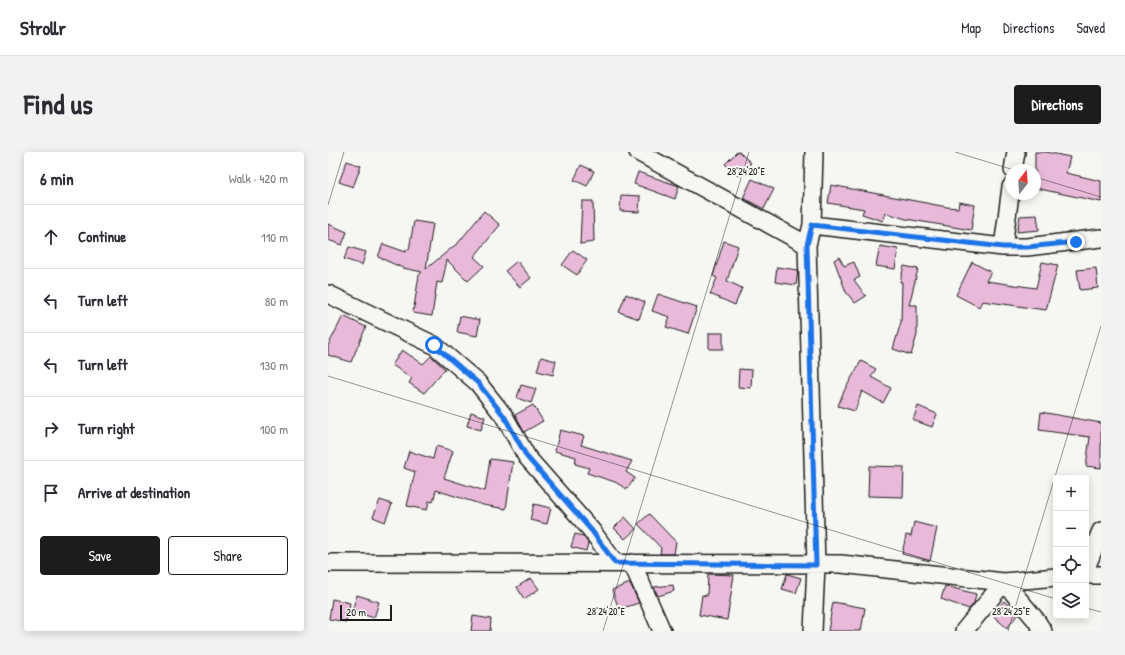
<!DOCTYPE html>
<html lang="en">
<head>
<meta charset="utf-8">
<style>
	body { margin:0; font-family:"Patrick Hand",sans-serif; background:#f2f2f3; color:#2b2b33 }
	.controls { position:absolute; right:12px; bottom:12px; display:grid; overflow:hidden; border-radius:4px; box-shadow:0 2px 10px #0003 }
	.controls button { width:36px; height:36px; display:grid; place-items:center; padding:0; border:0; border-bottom:1px solid #e1e1e2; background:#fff; color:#2b2b33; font:20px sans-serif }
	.compass { position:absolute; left:677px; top:12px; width:36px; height:36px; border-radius:50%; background:#fff; box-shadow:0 2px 10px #0003; rotate:17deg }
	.scale { position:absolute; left:12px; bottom:10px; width:52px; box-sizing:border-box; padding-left:4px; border:2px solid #1c1c1c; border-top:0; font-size:11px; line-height:14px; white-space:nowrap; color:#1c1c1c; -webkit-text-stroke:3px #f6f6f2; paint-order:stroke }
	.stop { position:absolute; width:12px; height:12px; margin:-9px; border:3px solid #1a73e8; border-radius:50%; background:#fff }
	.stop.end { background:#1a73e8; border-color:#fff; box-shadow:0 1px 4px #0008 }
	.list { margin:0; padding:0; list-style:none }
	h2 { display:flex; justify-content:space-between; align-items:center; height:52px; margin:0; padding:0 16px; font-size:17px }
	h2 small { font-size:13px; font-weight:400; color:#7c7c81 }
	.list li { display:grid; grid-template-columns:26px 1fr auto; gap:12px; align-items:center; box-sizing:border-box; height:64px; padding:0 16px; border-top:1px solid #e1e1e2 }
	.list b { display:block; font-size:15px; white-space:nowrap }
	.list em { font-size:13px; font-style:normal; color:#7c7c81 }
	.actions { display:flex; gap:8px; padding:12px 16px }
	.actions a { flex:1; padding:9px 0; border:1px solid #1c1c1c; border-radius:4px; text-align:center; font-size:14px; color:#1c1c1c }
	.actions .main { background:#1c1c1c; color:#fff }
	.icon { flex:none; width:22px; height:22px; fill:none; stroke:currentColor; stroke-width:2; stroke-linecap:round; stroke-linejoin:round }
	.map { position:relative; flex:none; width:773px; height:479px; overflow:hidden; border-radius:4px }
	header { display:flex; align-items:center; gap:24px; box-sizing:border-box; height:56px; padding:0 20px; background:#fff; border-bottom:1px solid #e1e1e2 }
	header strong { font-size:19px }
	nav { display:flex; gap:22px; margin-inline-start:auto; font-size:14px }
	.intro { display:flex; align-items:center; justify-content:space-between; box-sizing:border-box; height:96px; padding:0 24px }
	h1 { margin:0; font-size:28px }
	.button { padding:10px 18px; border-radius:4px; background:#1c1c1c; color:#fff; font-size:14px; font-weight:700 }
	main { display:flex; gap:24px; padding:0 24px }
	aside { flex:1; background:#fff; border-radius:4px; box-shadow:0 2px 10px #0003 }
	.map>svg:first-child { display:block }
	.building { fill:#e9b9da; stroke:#1c1c1c }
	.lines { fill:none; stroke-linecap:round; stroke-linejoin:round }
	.minor-casing { stroke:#1c1c1c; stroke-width:20 }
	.minor { stroke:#f6f6f2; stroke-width:17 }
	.route { stroke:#1a73e8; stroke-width:5 }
	.ticks { fill:none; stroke:#1c1c1c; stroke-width:1; stroke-opacity:0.45 }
	.ticks-label { font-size:10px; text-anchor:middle; fill:#1c1c1c; stroke:#f6f6f2; stroke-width:4; stroke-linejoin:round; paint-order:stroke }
</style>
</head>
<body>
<header>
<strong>Strollr</strong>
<nav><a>Map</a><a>Directions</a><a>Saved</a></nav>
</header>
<div class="intro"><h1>Find us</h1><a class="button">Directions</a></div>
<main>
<aside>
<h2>6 min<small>Walk · 420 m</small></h2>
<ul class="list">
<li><svg class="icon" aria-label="ahead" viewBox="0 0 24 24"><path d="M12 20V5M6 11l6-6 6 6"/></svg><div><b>Continue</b></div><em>110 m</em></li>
<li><svg class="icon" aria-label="left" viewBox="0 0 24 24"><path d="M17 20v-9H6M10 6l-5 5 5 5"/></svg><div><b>Turn left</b></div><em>80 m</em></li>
<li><svg class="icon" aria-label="left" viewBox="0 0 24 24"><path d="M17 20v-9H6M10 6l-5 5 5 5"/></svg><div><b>Turn left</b></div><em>130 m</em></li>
<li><svg class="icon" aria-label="right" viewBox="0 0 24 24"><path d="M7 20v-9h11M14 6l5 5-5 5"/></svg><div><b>Turn right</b></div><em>100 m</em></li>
<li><svg class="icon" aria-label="arrive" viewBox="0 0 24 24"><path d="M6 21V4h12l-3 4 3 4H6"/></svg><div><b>Arrive at destination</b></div></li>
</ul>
<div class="actions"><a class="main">Save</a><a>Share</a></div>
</aside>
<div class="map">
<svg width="773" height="479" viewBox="0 0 773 479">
	<rect width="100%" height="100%" fill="#f6f6f2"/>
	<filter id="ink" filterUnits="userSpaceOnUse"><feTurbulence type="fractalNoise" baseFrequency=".025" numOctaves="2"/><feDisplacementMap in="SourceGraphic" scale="8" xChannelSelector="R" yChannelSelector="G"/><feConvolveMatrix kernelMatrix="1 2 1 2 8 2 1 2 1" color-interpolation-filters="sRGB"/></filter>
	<g filter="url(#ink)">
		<path class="building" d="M 409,0 L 411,0 L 423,11 L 410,24 L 397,12 Z
			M 707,0 L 718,0 L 742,5 L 738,21 L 773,29 L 773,50 L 707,36 Z
			M 19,9 L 33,14 L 25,35 L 11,30 Z
			M 253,13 L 266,19 L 259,34 L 246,28 Z
			M 310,20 L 351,34 L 347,47 L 306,32 Z
			M 424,27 L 446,37 L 436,57 L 415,46 Z
			M 503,33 L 619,55 L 630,56 L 631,50 L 647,53 L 643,78 L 578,67 L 558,61 L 555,69 L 534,62 L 536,57 L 500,51 Z
			M 293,43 L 312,44 L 311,60 L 292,59 Z
			M 254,49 L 265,49 L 266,90 L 252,92 Z
			M 156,59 L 172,73 L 146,105 L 156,114 L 140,129 L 119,108 L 114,131 L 109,130 L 104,164 L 85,161 L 91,123 L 94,120 L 75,116 L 50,105 L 55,92 L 78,100 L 78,97 L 81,98 L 86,69 L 105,72 L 98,117 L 131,90 Z
			M 709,63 L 711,78 L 689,80 L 692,64 Z
			M 0,72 L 19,80 L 14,93 L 0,88 Z
			M 396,89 L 410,94 L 399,129 L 414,136 L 407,153 L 382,142 L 389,126 L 385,124 Z
			M 552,94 L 570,97 L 567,117 L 548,114 Z
			M 21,95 L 38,100 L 34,113 L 16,107 Z
			M 245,98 L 259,108 L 249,123 L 234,113 Z
			M 511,105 L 516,114 L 526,110 L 532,125 L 526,128 L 538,144 L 527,151 L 518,140 L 506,108 Z
			M 189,109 L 203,126 L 192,135 L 177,119 Z
			M 644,110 L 663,120 L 658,129 L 708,136 L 714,110 L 730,113 L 718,158 L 654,149 L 651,155 L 628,143 Z
			M 576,114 L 590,117 L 581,153 L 589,153 L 589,183 L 583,203 L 565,197 L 573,170 L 574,130 L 572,130 Z
			M 449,115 L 470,118 L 468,133 L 447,130 Z
			M 768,116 L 770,136 L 752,138 L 749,118 Z
			M 298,142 L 317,150 L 311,167 L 291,160 Z
			M 330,142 L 369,155 L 360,182 L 338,175 L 342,165 L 324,159 Z
			M 15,164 L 38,175 L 23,210 L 0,203 L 0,194 Z
			M 132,164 L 152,168 L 149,184 L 129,180 Z
			M 381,181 L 395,181 L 395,197 L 381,197 Z
			M 74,198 L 95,212 L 103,204 L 117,217 L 96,241 L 81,231 L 84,226 L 64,213 Z
			M 213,205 L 228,209 L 225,223 L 209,219 Z
			M 533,209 L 548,217 L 543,225 L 563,236 L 555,251 L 534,239 L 527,259 L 510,254 L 515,241 Z
			M 411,217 L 424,218 L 423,236 L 410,235 Z
			M 193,233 L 208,237 L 203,251 L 189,246 Z
			M 205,253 L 215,269 L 196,280 L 187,263 Z
			M 590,254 L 609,262 L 604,275 L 585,268 Z
			M 143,260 L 157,265 L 153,278 L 139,274 Z
			M 713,260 L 773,271 L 773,316 L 758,314 L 762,285 L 711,278 Z
			M 232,278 L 256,284 L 253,293 L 304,309 L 298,320 L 307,326 L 299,337 L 287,330 L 259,321 L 261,316 L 247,312 L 248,305 L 227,299 Z
			M 108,294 L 125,299 L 116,326 L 157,339 L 162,307 L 185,310 L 178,357 L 155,353 L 108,338 L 105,350 L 101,349 L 99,358 L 79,354 L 87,320 L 76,316 L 81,299 L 105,307 Z
			M 541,314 L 576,315 L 575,345 L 540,344 Z
			M 52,348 L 64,352 L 57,370 L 45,365 Z
			M 206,352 L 223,356 L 219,372 L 202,368 Z
			M 321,362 L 348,390 L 346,402 L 332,402 L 333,396 L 310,372 Z
			M 297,365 L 308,377 L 297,387 L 286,376 Z
			M 586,370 L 609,376 L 602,409 L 574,402 L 578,383 L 583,384 Z
			M 247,382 L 255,384 L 260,391 L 258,399 L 243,395 Z
			M 380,422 L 406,423 L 399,468 L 371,463 L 374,443 L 379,444 Z
			M 459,422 L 473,426 L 468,441 L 454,437 Z
			M 203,426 L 211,437 L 196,447 L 189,435 Z
			M 302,431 L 311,451 L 291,457 L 284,438 Z
			M 345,433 L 346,439 L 330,444 L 326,435 Z
			M 617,434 L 648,442 L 646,451 L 641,457 L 613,447 Z
			M 29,443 L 51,450 L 46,466 L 24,459 Z
			M 4,447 L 22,451 L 18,470 L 1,467 Z
			M 676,449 L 690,462 L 679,476 L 664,463 Z
			M 505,450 L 537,456 L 533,479 L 500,479 Z
			M 145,464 L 163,467 L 162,479 L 143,479 Z"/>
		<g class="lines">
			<g class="minor-casing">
				<path id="minor" d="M 310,0 L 479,93
					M 685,18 L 688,0
					M 484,73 L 675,95 L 699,95 L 773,86
					M 675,95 L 683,35
					M 0,142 L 106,193 L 150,231 L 176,264 L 199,305 L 264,379 L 287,411
					M 0,411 L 513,412 L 676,430 L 728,425
					M 304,411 L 334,479
					M 758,416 L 773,379
					M 758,423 L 773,423
					M 485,479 L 488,413 L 479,93 L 484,73 L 486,0
					M 636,479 L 676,430 L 708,468 L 715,479"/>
			</g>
			<use href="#minor" class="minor"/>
		</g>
	</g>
	<g class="lines" filter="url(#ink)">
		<path class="route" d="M 106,193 L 150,231 L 176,264 L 199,305 L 264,379 L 287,411 L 488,413 L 479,93 L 484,73 L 675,95 L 699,95 L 748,90"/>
	</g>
	<path class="ticks" d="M 627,0 L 686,18M 707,25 L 773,45M 0,53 L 16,0M 0,224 L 728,447M 758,456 L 773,460M 275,479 L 421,0M 680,479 L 773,174"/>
	<g class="ticks-label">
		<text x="418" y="23">28°24'20"E</text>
		<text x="278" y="463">28°24'20"E</text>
		<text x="683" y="463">28°24'25"E</text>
	</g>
</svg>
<div class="controls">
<button>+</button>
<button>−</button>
<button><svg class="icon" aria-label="locate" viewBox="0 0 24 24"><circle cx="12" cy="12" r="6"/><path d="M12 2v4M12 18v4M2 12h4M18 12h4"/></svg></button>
<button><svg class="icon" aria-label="layers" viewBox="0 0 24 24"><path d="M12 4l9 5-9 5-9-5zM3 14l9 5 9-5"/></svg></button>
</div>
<svg class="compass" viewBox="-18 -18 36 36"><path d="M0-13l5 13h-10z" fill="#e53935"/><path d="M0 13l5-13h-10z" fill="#7c7c81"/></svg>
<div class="scale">20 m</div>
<div class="stop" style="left:106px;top:193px"></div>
<div class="stop end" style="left:748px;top:90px"></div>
</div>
</main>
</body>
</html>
